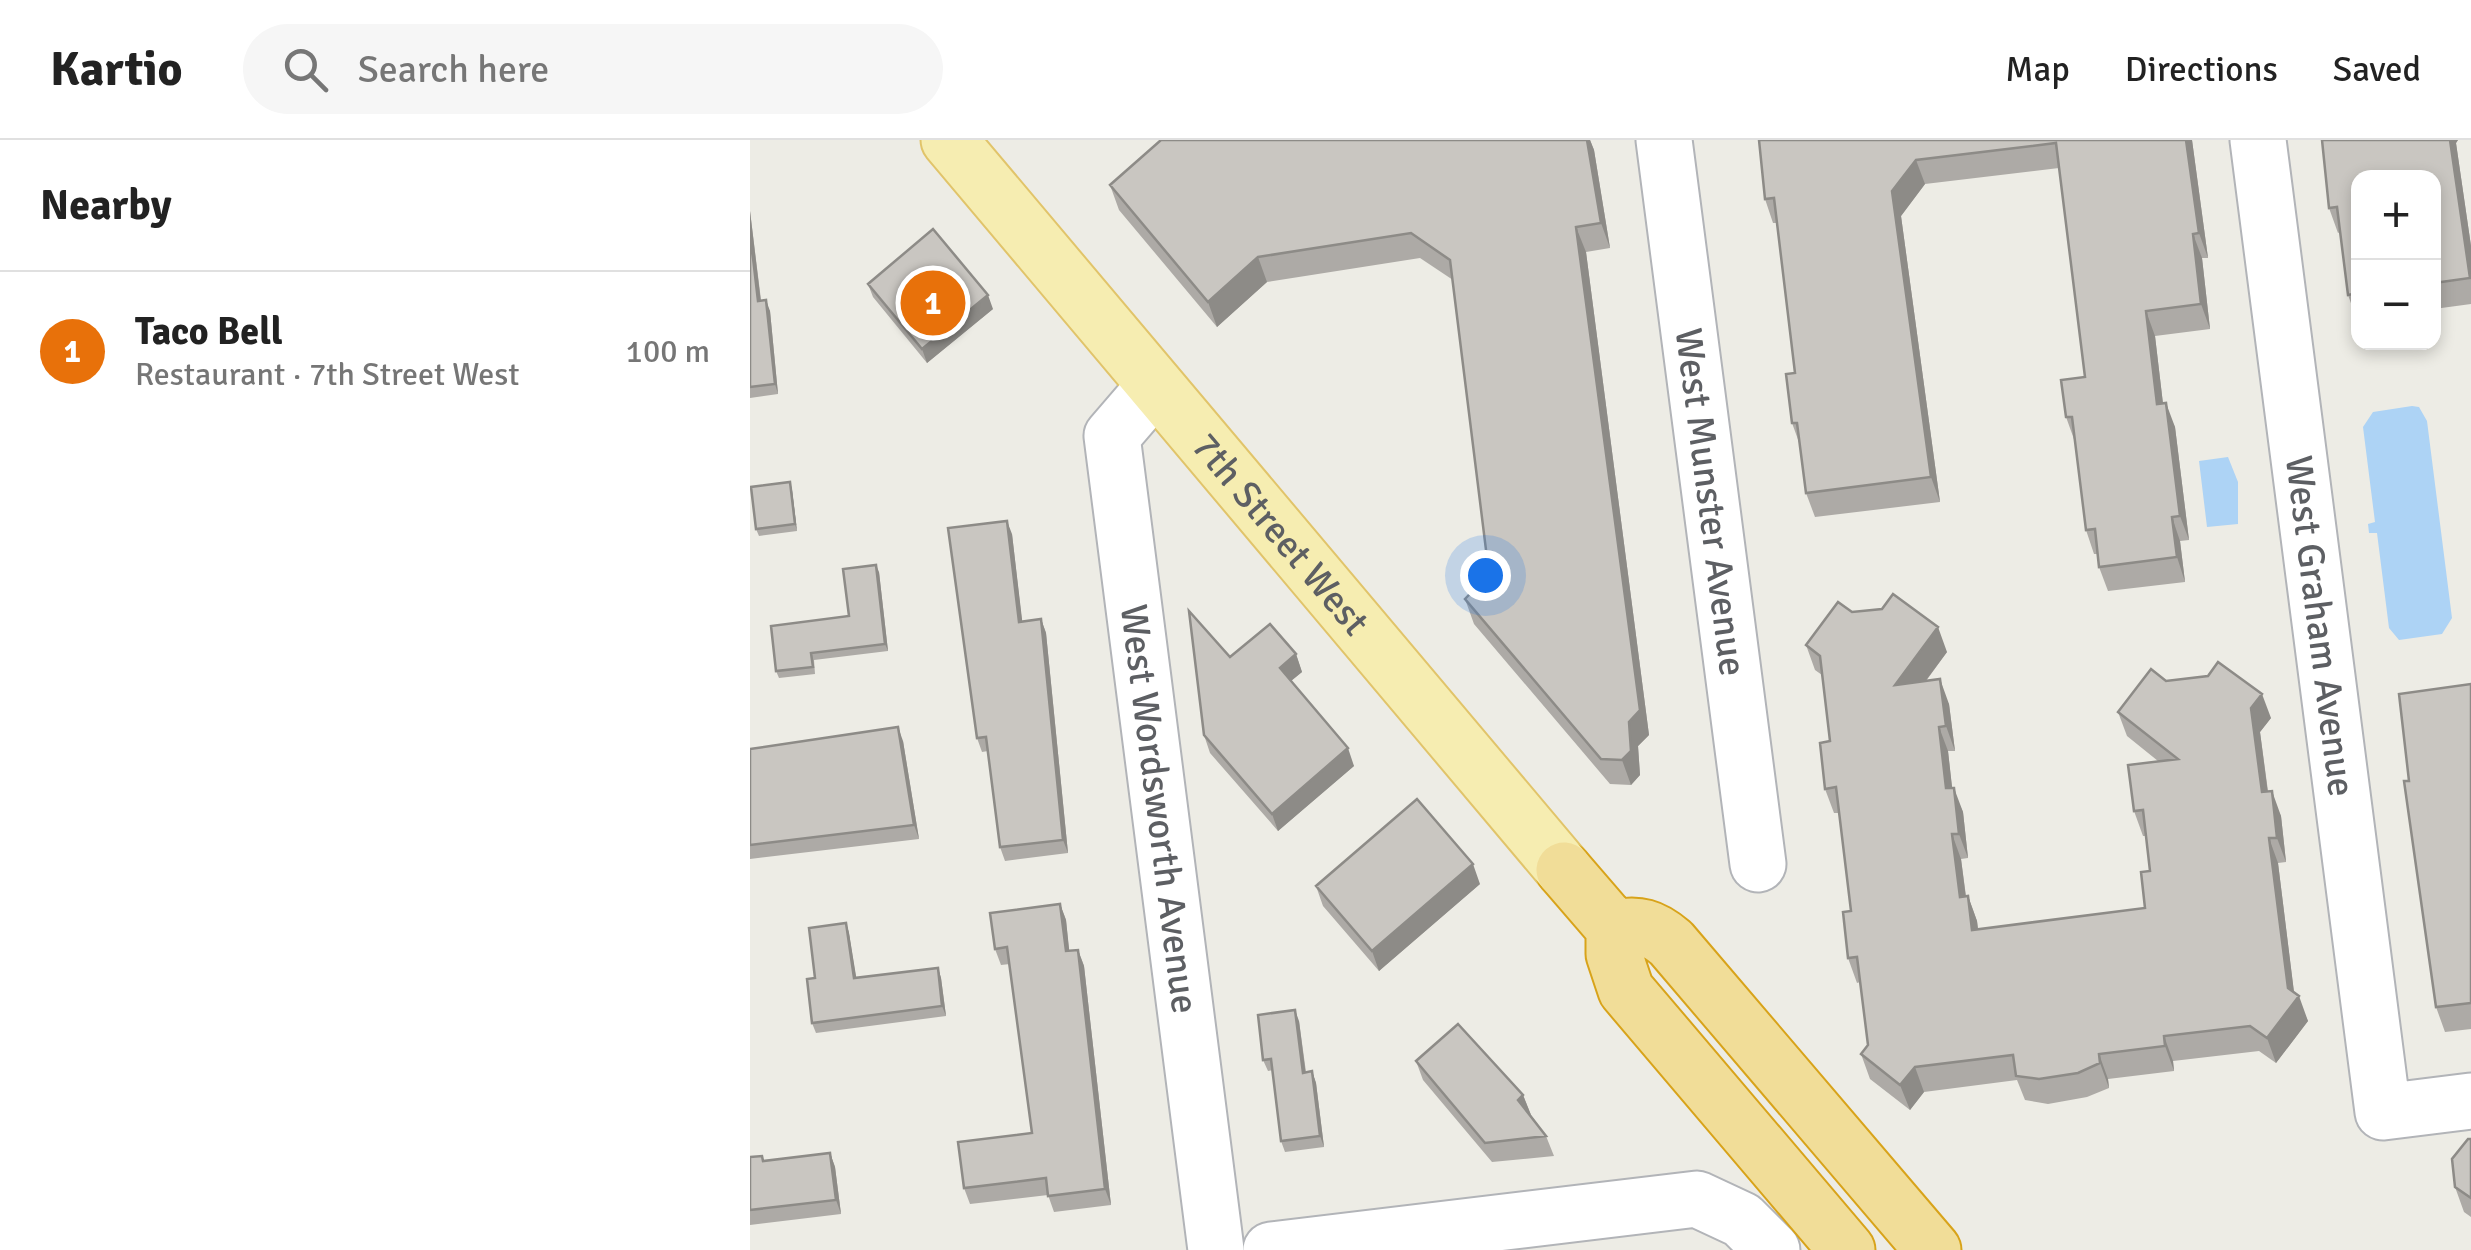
<!DOCTYPE html>
<html lang="en">
<head>
<meta charset="utf-8">
<style>
	body { margin:0; font-family:Signika,sans-serif; background:#f6f6f6; color:#222 }
	.controls { position:absolute; right:30px; top:30px; display:grid; overflow:hidden; border-radius:20px; box-shadow:0 5px 15px #0003 }
	.controls button { width:90px; height:90px; display:grid; place-items:center; padding:0; border:0; border-bottom:2px solid #e0e0e0; background:#fff; color:#222; font:50px sans-serif }
	.you { position:absolute; left:735px; top:435px; width:35px; height:35px; margin:-25px; border:8px solid #fff; border-radius:50%; background:#1a73e8; box-shadow:0 0 0 15px #1a73e833 }
	.badge { display:grid; place-items:center; width:65px; height:65px; border-radius:50%; background:#111827; color:#fff; font-size:32px; font-weight:700 }
	.pin { position:absolute; translate:-50% -50%; border:5px solid #fff; box-shadow:0 2px 10px #0006 }
	.list { margin:0; padding:0; list-style:none }
	h2 { display:flex; justify-content:space-between; align-items:center; height:130px; margin:0; padding:0 40px; font-size:42px }
	h2 small { font-size:32px; font-weight:400; color:#767676 }
	.list li { display:grid; grid-template-columns:65px 1fr auto; gap:30px; align-items:center; box-sizing:border-box; height:160px; padding:0 40px; border-top:2px solid #e0e0e0 }
	.list b { display:block; font-size:38px; white-space:nowrap }
	.list p { margin:0; font-size:32px; white-space:nowrap; color:#767676 }
	.list em { font-size:32px; font-style:normal; color:#767676 }
	.icon { flex:none; width:55px; height:55px; fill:none; stroke:currentColor; stroke-width:2; stroke-linecap:round; stroke-linejoin:round }
	.map { position:relative; flex:none; width:1721px; height:1110px; overflow:hidden }
	header { display:flex; align-items:center; gap:60px; box-sizing:border-box; height:140px; padding:0 50px; background:#fff; border-bottom:2px solid #e0e0e0 }
	header strong { font-size:48px }
	nav { display:flex; gap:55px; margin-inline-start:auto; font-size:35px }
	.search { width:700px; height:90px; background:#f6f6f6; display:flex; align-items:center; gap:25px; box-sizing:border-box; padding:0 35px; border-radius:55px; color:#767676; font-size:38px }
	main { display:flex }
	aside { flex:1; background:#fff }
	.map>svg:first-child { display:block }
	.water { fill:#add3f5 }
	.lines { fill:none; stroke-linecap:round; stroke-linejoin:round }
	.minor-casing { stroke:#b2b4b8; stroke-width:59 }
	.major-casing { stroke:#e1c46a; stroke-width:59 }
	.highway-casing { stroke:#d8a31a; stroke-width:59 }
	.minor { stroke:#fff; stroke-width:55 }
	.major { stroke:#f6edb1; stroke-width:55 }
	.highway { stroke:#f1dd98; stroke-width:55 }
	.wall { fill:#adaaa6 }
	.shaded-wall { fill:#8d8b87 }
	.building { fill:#c9c6c1; stroke:#8d8b87; stroke-width:2.5 }
	.labels { text-anchor:middle; dominant-baseline:central; stroke-width:10; stroke-linejoin:round; paint-order:stroke }
	.street-label { font-size:38px; fill:#5d5f63; stroke:#fff }
</style>
</head>
<body>
<header>
<strong>Kartio</strong>
<div class="search"><svg class="icon" aria-label="search" viewBox="0 0 24 24"><circle cx="10" cy="10" r="6"/><path d="M15 15l6 6"/></svg>Search here</div>
<nav><a>Map</a><a>Directions</a><a>Saved</a></nav>
</header>
<main>
<aside>
<h2>Nearby<small></small></h2>
<ul class="list">
<li><span class="badge" style="background:#e8710a">1</span><div><b>Taco Bell</b><p>Restaurant · 7th Street West</p></div><em>100 m</em></li>
</ul>
</aside>
<div class="map">
<svg width="1721" height="1110" viewBox="0 0 1721 1110">
	<rect width="100%" height="100%" fill="#edece5"/>
	<path class="water" d="M 1662,266 L 1669,267 L 1677,281 L 1702,478 L 1692,494 L 1649,500 L 1639,488 L 1627,393 L 1619,393 L 1618,384 L 1625,382 L 1613,287 L 1623,272 Z
		M 1478,317 L 1488,342 L 1488,384 L 1457,387 L 1449,321 Z"/>
	<g class="lines">
		<g class="minor-casing">
			<g id="minor">
				<path id="s1" d="M 914,0 L 1008,724"/>
				<path id="s2" d="M 1508,0 L 1633,972 L 1721,961"/>
				<path id="s3" d="M 405,246 L 362,296 L 466,1110"/>
				<path d="M 521,1110 L 947,1059 L 992,1080 L 1022,1110"/>
			</g>
		</g>
		<g class="major-casing">
			<g id="major">
				<path id="s4" d="M 199,0 L 814,730"/>
			</g>
		</g>
		<g class="highway-casing">
			<path id="highway" d="M 814,730 L 864,788
				M 864,788 C 889,783 902,787 921,803 L 1183,1110
				M 864,788 L 864,814 L 876,850 L 1097,1110"/>
		</g>
		<use href="#minor" class="minor"/>
		<use href="#major" class="major"/>
		<use href="#highway" class="highway"/>
	</g>
	<path class="wall" d="M 411,0 L 840,0 L 844,10 L 860,108 L 836,112 L 899,595 L 888,606 L 890,635 L 881,645 L 860,644 L 724,484 L 715,459 L 739,434 L 703,140 L 670,118 L 517,142 L 467,187 L 369,70 L 360,45 Z
		M 1009,0 L 1442,0 L 1458,118 L 1452,118 L 1460,189 L 1405,196 L 1413,264 L 1425,287 L 1439,400 L 1430,401 L 1435,442 L 1358,451 L 1349,427 L 1348,414 L 1344,414 L 1336,390 L 1325,302 L 1316,277 L 1335,237 L 1309,28 L 1175,44 L 1151,76 L 1190,362 L 1065,377 L 1056,353 L 1050,305 L 1042,283 L 1045,233 L 1027,83 L 1023,83 L 1015,59 Z
		M 1572,0 L 1708,0 L 1706,3 L 1721,106 L 1721,164 L 1684,169 L 1684,38 L 1608,38 L 1608,179 L 1607,180 L 1598,155 L 1590,92 L 1588,93 L 1579,68 Z
		M 0,71 L 11,160 L 20,171 L 28,254 L 0,258 Z
		M 118,144 L 243,169 L 177,223 L 123,157 Z
		M 40,342 L 42,350 L 47,391 L 9,396 L 6,389 Z
		M 262,394 L 272,482 L 291,479 L 296,493 L 318,713 L 255,721 L 250,707 L 238,611 L 232,612 L 227,598 Z
		M 129,432 L 138,511 L 64,520 L 65,534 L 29,538 L 26,531 L 99,476 Z
		M 1102,472 L 1197,512 L 1176,541 L 1199,564 L 1205,611 L 1198,611 L 1202,648 L 1213,672 L 1218,718 L 1211,719 L 1216,756 L 1218,756 L 1227,781 L 1228,789 L 1395,768 L 1400,731 L 1396,696 L 1393,696 L 1384,671 L 1408,621 L 1377,596 L 1368,572 L 1416,541 L 1521,578 L 1510,592 L 1518,651 L 1531,676 L 1536,722 L 1528,723 L 1544,853 L 1558,881 L 1526,923 L 1509,911 L 1423,921 L 1424,931 L 1358,939 L 1359,948 L 1337,957 L 1298,964 L 1275,960 L 1267,940 L 1174,952 L 1160,970 L 1120,939 L 1111,914 L 1118,905 L 1110,842 L 1107,843 L 1098,818 L 1101,771 L 1089,673 L 1084,673 L 1075,649 L 1080,601 L 1072,535 L 1065,530 L 1056,505 Z
		M 546,514 L 552,532 L 541,541 L 604,626 L 528,691 L 460,613 L 454,595 L 480,517 Z
		M 1721,544 L 1721,889 L 1695,892 L 1686,867 L 1659,641 Z
		M 153,601 L 169,699 L 0,719 L 0,609 Z
		M 730,744 L 629,831 L 573,766 L 566,746 Z
		M 310,764 L 316,780 L 319,811 L 328,810 L 334,826 L 361,1065 L 304,1072 L 298,1055 L 220,1064 L 214,1048 L 282,993 L 260,824 L 251,825 L 245,809 Z
		M 96,783 L 99,793 L 106,838 L 188,828 L 191,838 L 196,876 L 66,893 L 62,883 L 65,838 Z
		M 549,881 L 556,932 L 562,931 L 566,943 L 574,1007 L 535,1012 L 531,1001 L 523,930 L 518,931 L 513,920 Z
		M 666,921 L 773,955 L 781,975 L 796,996 L 804,1016 L 742,1022 L 673,940 Z
		M 1721,999 L 1721,1077 L 1714,1072 L 1705,1047 Z
		M 80,1013 L 85,1027 L 91,1074 L 0,1085 L 0,1017 L 14,1021 Z"/>
	<path class="shaded-wall" d="M 837,0 L 840,0 L 844,10 L 860,108 L 851,83 Z
		M 1436,0 L 1442,0 L 1458,118 L 1449,93 Z
		M 1700,0 L 1708,0 L 1706,3 L 1721,106 L 1721,140 Z
		M 1166,20 L 1175,44 L 1151,76 L 1190,362 L 1181,337 L 1142,51 Z
		M 0,71 L 12,171 L 8,161 L 0,92 Z
		M 826,87 L 836,112 L 899,595 L 888,606 L 890,635 L 881,645 L 872,620 Z
		M 1443,94 L 1452,118 L 1460,189 L 1451,164 Z
		M 508,117 L 517,142 L 467,187 L 458,162 Z
		M 238,155 L 243,169 L 177,223 L 172,209 Z
		M 16,160 L 20,171 L 28,254 L 25,244 Z
		M 1396,171 L 1405,196 L 1416,289 L 1407,264 Z
		M 1416,263 L 1425,287 L 1439,400 L 1430,376 Z
		M 40,342 L 42,350 L 47,391 L 45,384 Z
		M 1422,377 L 1430,401 L 1435,442 L 1427,417 Z
		M 257,381 L 262,394 L 274,496 L 269,482 Z
		M 126,425 L 129,432 L 138,511 L 135,504 Z
		M 291,479 L 296,493 L 318,713 L 313,700 Z
		M 1188,487 L 1197,512 L 1154,570 L 1145,545 Z
		M 546,514 L 552,532 L 536,545 L 530,528 Z
		M 1190,539 L 1199,564 L 1205,611 L 1196,586 Z
		M 1512,554 L 1521,578 L 1510,592 L 1521,677 L 1512,652 L 1501,568 Z
		M 148,587 L 153,601 L 169,699 L 164,685 Z
		M 1189,587 L 1198,611 L 1205,673 L 1196,648 Z
		M 598,608 L 604,626 L 528,691 L 522,674 Z
		M 1204,648 L 1213,672 L 1218,718 L 1209,694 Z
		M 1522,651 L 1531,676 L 1536,722 L 1527,698 Z
		M 1202,694 L 1211,719 L 1219,782 L 1210,757 Z
		M 1519,698 L 1528,723 L 1545,860 L 1549,856 L 1558,881 L 1526,923 L 1517,898 L 1538,848 Z
		M 723,724 L 730,744 L 629,831 L 622,811 Z
		M 1218,756 L 1227,781 L 1231,815 L 1222,790 Z
		M 310,764 L 316,780 L 321,827 L 316,811 Z
		M 96,783 L 99,793 L 108,848 L 104,838 Z
		M 328,810 L 334,826 L 361,1065 L 355,1049 Z
		M 188,828 L 191,838 L 196,876 L 192,866 Z
		M 545,870 L 549,881 L 557,944 L 553,933 Z
		M 1414,896 L 1423,921 L 1424,931 L 1415,906 Z
		M 1349,914 L 1358,939 L 1359,948 L 1350,923 Z
		M 1165,927 L 1174,952 L 1160,970 L 1150,945 Z
		M 562,931 L 566,943 L 574,1007 L 570,996 Z
		M 773,955 L 781,975 L 768,960 Z
		M 80,1013 L 85,1027 L 91,1074 L 86,1060 Z"/>
	<path class="building" d="M 411,0 L 837,0 L 851,83 L 826,87 L 890,570 L 879,582 L 881,611 L 872,620 L 851,619 L 715,459 L 739,434 L 700,120 L 661,93 L 508,117 L 458,162 L 360,45 Z
		M 1009,0 L 1436,0 L 1449,93 L 1443,94 L 1451,164 L 1396,171 L 1407,264 L 1416,263 L 1430,376 L 1422,377 L 1427,417 L 1349,427 L 1345,389 L 1336,390 L 1322,277 L 1316,277 L 1311,240 L 1335,237 L 1306,3 L 1166,20 L 1142,51 L 1181,337 L 1056,353 L 1047,283 L 1042,283 L 1036,234 L 1045,233 L 1024,58 L 1015,59 Z
		M 1572,0 L 1700,0 L 1720,138 L 1684,143 L 1684,38 L 1608,38 L 1608,153 L 1598,155 L 1587,67 L 1579,68 Z
		M 183,89 L 238,155 L 172,209 L 118,144 Z
		M 0,92 L 8,161 L 16,160 L 25,244 L 0,247 Z
		M 40,342 L 45,384 L 6,389 L 1,347 Z
		M 257,381 L 269,482 L 291,479 L 313,700 L 250,707 L 236,597 L 227,598 L 198,388 Z
		M 126,425 L 135,504 L 61,513 L 63,527 L 26,531 L 21,486 L 99,476 L 93,429 Z
		M 1143,454 L 1188,487 L 1145,545 L 1190,539 L 1196,586 L 1189,587 L 1196,648 L 1204,648 L 1209,694 L 1202,694 L 1210,757 L 1218,756 L 1222,790 L 1395,768 L 1391,732 L 1400,731 L 1393,670 L 1384,671 L 1378,625 L 1428,619 L 1368,572 L 1401,529 L 1416,541 L 1458,536 L 1468,522 L 1512,554 L 1501,568 L 1512,652 L 1522,651 L 1527,698 L 1519,698 L 1538,848 L 1549,856 L 1517,898 L 1500,886 L 1414,896 L 1415,906 L 1349,914 L 1350,923 L 1328,933 L 1289,939 L 1266,936 L 1263,915 L 1165,927 L 1150,945 L 1111,914 L 1118,905 L 1107,817 L 1098,818 L 1093,772 L 1101,771 L 1086,647 L 1075,649 L 1070,603 L 1080,601 L 1070,516 L 1056,505 L 1088,462 L 1102,472 L 1132,469 Z
		M 439,471 L 480,517 L 520,484 L 546,514 L 530,528 L 598,608 L 522,674 L 454,595 Z
		M 1721,544 L 1721,863 L 1686,867 L 1654,641 L 1659,641 L 1649,554 Z
		M 148,587 L 164,685 L 0,705 L 0,609 Z
		M 667,659 L 723,724 L 622,811 L 566,746 Z
		M 310,764 L 316,811 L 328,810 L 355,1049 L 298,1056 L 296,1038 L 214,1048 L 208,1002 L 282,993 L 257,807 L 245,809 L 240,773 Z
		M 96,783 L 104,838 L 188,828 L 192,866 L 62,883 L 57,839 L 65,838 L 59,788 Z
		M 545,870 L 553,933 L 562,931 L 570,996 L 531,1001 L 521,919 L 513,920 L 508,875 Z
		M 708,884 L 773,955 L 768,960 L 796,996 L 735,1003 L 666,921 Z
		M 1718,999 L 1721,999 L 1721,1058 L 1705,1047 L 1702,1019 Z
		M 80,1013 L 86,1060 L 0,1070 L 0,1017 L 12,1016 L 13,1021 Z"/>
	<g class="labels">
		<g class="street-label">
			<text stroke="none"><textPath href="#s1" startOffset="365">West Munster Avenue</textPath></text>
			<text stroke="none"><textPath href="#s4" startOffset="515">7th Street West</textPath></text>
			<text stroke="none"><textPath href="#s2" startOffset="490">West Graham Avenue</textPath></text>
			<text stroke="none"><textPath href="#s3" startOffset="442">West Wordsworth Avenue</textPath></text>
		</g>
	</g>
</svg>
<div class="controls">
<button>+</button>
<button>−</button>
</div>
<div class="you"></div>
<div class="pin badge" style="left:183px;top:163px;background:#e8710a">1</div>
</div>
</main>
</body>
</html>
